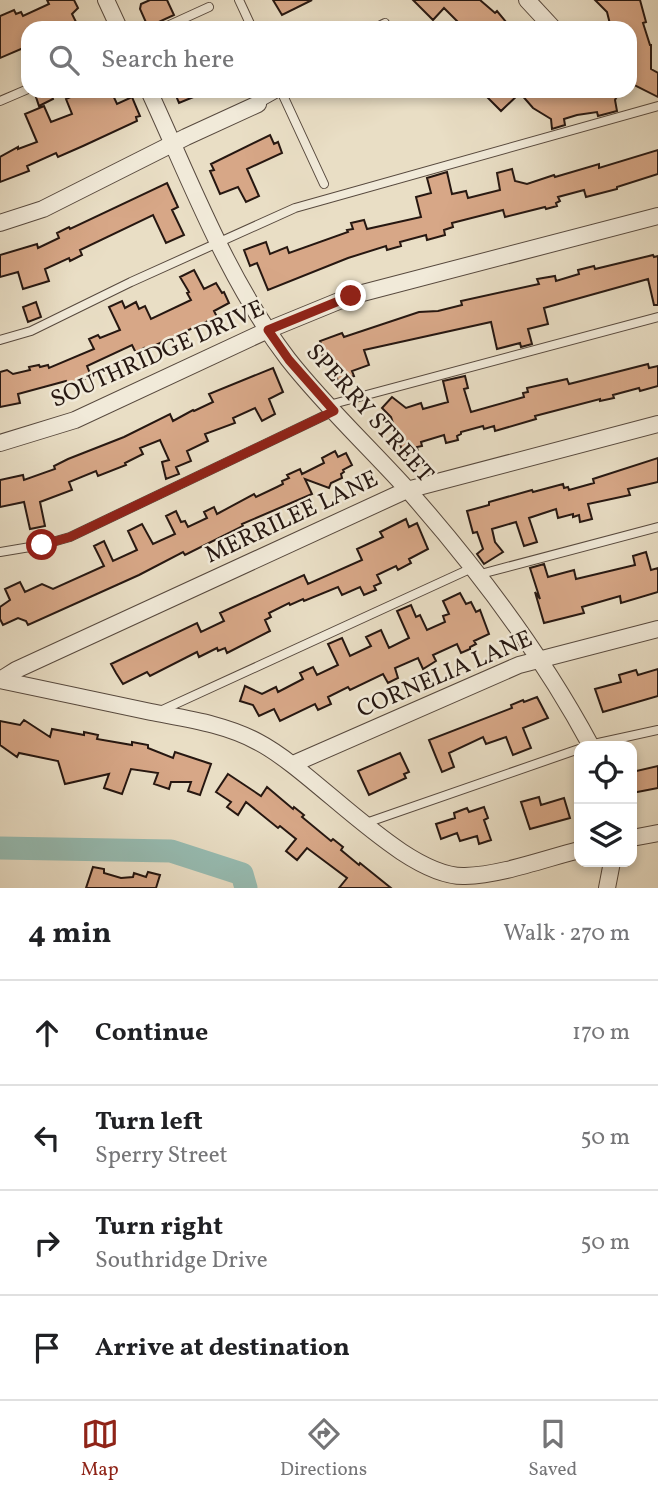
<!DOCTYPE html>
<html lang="en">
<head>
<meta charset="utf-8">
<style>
	body { margin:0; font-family:Vollkorn,serif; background:#f2f2f2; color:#202124 }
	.controls { position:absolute; right:21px; bottom:21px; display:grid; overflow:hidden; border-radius:14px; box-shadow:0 4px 10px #0003 }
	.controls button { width:63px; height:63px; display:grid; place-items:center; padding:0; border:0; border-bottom:2px solid #e0e0e0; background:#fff; color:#202124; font:35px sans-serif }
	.stop { position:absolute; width:21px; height:21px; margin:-16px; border:5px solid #8f2418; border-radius:50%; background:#fff }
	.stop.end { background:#8f2418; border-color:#fff; box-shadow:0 2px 7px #0008 }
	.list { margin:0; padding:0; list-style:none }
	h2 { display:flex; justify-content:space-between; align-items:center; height:91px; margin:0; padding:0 28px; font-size:30px }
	h2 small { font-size:23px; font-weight:400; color:#757577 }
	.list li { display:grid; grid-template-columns:46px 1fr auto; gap:21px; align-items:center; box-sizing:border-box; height:105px; padding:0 28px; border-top:2px solid #e0e0e0 }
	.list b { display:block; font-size:26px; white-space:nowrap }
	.list p { margin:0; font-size:23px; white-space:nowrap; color:#757577 }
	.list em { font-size:23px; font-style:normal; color:#757577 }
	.icon { flex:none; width:38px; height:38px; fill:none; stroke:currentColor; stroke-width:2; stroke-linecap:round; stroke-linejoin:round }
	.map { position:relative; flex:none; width:658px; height:888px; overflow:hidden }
	.search { position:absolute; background:#fff; box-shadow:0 4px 10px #0003; left:21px; right:21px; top:21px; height:77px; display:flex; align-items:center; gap:18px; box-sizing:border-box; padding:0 24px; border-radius:21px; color:#757577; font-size:26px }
	.sheet { height:511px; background:#fff }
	nav { display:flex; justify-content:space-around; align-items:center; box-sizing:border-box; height:98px; border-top:2px solid #e0e0e0; background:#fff; font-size:19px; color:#757577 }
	nav a { display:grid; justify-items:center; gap:4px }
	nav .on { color:#8f2418 }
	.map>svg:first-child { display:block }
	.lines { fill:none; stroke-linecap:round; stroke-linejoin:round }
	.river { stroke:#97bcb2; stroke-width:23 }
	.building { fill:#d7a787; stroke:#261711; stroke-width:2 }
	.service-casing { stroke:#57493e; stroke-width:10 }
	.minor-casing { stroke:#57493e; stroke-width:18 }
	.service { stroke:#f1ead9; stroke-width:8 }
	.minor { stroke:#f1ead9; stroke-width:16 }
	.route { stroke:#8f2418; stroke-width:9 }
	.labels { text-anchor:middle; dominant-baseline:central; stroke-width:5; stroke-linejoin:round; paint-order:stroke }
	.street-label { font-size:24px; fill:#261711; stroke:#f1ead9 }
</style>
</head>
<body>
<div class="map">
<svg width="658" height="888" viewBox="0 0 658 888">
	<rect width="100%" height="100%" fill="#e9dec5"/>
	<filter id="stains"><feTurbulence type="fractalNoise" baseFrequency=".00286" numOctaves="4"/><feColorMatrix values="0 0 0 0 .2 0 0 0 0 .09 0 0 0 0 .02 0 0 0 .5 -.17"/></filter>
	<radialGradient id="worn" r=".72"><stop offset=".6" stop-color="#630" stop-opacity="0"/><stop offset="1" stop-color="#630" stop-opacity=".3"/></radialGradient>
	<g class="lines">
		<path class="river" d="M 0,848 L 171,851 L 242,874 L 246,888"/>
	</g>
	<path class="building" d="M 47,0 L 74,0 L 78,8 L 72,14 L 79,28 L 28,28 L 28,46 L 0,58 L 0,16 L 14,10 L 16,14 L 21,12 L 23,16 L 49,4 Z
		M 150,0 L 167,0 L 174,15 L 148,27 L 140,9 L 141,4 Z
		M 273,0 L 312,0 L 282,15 Z
		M 413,0 L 480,0 L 495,13 L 497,11 L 511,28 L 454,28 L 459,23 L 444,8 L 433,20 Z
		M 595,0 L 640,0 L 646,22 L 643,23 L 650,45 L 651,45 L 651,69 L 658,73 L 658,97 L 630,83 L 630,28 L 611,28 L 607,12 Z
		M 34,91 L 50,91 L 53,99 L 39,106 Z
		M 84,91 L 111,91 L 117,104 L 132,97 L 140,116 L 136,117 L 137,121 L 83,146 L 58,157 L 56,153 L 27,166 L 29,171 L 0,182 L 0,157 L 18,147 L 18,149 L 37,142 L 25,114 L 44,106 L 51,122 L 72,114 L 66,99 Z
		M 174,91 L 208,91 L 179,103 Z
		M 494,91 L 620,91 L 615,100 L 617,111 L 598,116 L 597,112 L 577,115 L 564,119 L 565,125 L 552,129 L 551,119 L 533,108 L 520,93 L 501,111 L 488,98 Z
		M 270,135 L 274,144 L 278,142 L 282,153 L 247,169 L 259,196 L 246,202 L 238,187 L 220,194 L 210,171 L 214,170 L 211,164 Z
		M 658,150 L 658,174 L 617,187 L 617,189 L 586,197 L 584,190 L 558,197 L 560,201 L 556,203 L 557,206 L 546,209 L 545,207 L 505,217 L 503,210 L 452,223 L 453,227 L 444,230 L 445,235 L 427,240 L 426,235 L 400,242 L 401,246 L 387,250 L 386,246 L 348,258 L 268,290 L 257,263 L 250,266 L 244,250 L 266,242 L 270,254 L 287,247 L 289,253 L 348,232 L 347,230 L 353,229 L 351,223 L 364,220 L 367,229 L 421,217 L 416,197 L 431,193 L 427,178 L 447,172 L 452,194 L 466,191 L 468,198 L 500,190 L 497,173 L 512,169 L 515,181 L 527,184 L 554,175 L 555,177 L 599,164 L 599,168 Z
		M 167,183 L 178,207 L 172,210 L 184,235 L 166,243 L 153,215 L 80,250 L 82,255 L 70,261 L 69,258 L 45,269 L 49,281 L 23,289 L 18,272 L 0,277 L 0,255 L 37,244 L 38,248 L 59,238 L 57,233 L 69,227 L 70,229 Z
		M 653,255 L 654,257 L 658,256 L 658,305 L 654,305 L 648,279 L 544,308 L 548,324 L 528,329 L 532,344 L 521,347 L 520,343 L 497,349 L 491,322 L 364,350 L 369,365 L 352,371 L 354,376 L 338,381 L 332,364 L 326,366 L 319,344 L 321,344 L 320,341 L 342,333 L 344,337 L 419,312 L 438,311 L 462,305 L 461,301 L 539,284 L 537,279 L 555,276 L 556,281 L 579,274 L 578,270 L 594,266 L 595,269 Z
		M 194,270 L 204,289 L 216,283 L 222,293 L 224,292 L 229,303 L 214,311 L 217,317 L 145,350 L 144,348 L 136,353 L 132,345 L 87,366 L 91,376 L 68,386 L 66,381 L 18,394 L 20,403 L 0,407 L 0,372 L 7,370 L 13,374 L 30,370 L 29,367 L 39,365 L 40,367 L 48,365 L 49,368 L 94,349 L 89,339 L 98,335 L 100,338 L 120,330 L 109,307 L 122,301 L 125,308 L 136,302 L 139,309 L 145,306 L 151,319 L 191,300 L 187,293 L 189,292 L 180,277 Z
		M 36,302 L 41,317 L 28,322 L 23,307 Z
		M 648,364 L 649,368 L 658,366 L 658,386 L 640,391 L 639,388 L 613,395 L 614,398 L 600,401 L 600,399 L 535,416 L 536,419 L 495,431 L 494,426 L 484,429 L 483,426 L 461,432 L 461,434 L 457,436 L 458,440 L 446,443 L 444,435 L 421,442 L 422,446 L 417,447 L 418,452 L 404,456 L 391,417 L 382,408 L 392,397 L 406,408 L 421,403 L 423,409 L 448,402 L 443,381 L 465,376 L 468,388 L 464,389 L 471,412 L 524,397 L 523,393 L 528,392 L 527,388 L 567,379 L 569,384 Z
		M 273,368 L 283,392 L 269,399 L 275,414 L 262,421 L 255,408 L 233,418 L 235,423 L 205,434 L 208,441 L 187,451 L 191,461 L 176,467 L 179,474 L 166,479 L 162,462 L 169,460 L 160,440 L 140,448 L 143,454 L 125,463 L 126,465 L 98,476 L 96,471 L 69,482 L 72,490 L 40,502 L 45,526 L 30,529 L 24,502 L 0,507 L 0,480 L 23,475 L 24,480 L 55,469 L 54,466 L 68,459 L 124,437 L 170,414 L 173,421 L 193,410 L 194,411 L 213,402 L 209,394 Z
		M 335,451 L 338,457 L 346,453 L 352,465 L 343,470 L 344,472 L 341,474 L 342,478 L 331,483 L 329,488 L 305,479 L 312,494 L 242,524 L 243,526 L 185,555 L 183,552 L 139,575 L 28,625 L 26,621 L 18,618 L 3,625 L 0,619 L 0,607 L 10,600 L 5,589 L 20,582 L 25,592 L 42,584 L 53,589 L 104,566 L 94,546 L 104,541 L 113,561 L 137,550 L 128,531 L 142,524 L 153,544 L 175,534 L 166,516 L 176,511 L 181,522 L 185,521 L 188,527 L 207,518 L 204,512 L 214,507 L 217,514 L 254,494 L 256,497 L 277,487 L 283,484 L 282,481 L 289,478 L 287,475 L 300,469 L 302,474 L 324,463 L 322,458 Z
		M 658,458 L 658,482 L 628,489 L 630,495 L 588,504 L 592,519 L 580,522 L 579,515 L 573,517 L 573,514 L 558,518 L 556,509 L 529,518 L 537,542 L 524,546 L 516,522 L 492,529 L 495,542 L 503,552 L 484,564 L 477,554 L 483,549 L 477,532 L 473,533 L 467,511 L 489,505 L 489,502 L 532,490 L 533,492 L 563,484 L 564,488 L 568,487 L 569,490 L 594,483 L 593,479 Z
		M 406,519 L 409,527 L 417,523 L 428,549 L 409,559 L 411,563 L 398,570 L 396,566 L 377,575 L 381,583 L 374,586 L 376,590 L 364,595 L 360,587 L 342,595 L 338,587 L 304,601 L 303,599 L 290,605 L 289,603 L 269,613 L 271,617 L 265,620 L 270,631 L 227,653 L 225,648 L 218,651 L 217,648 L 199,657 L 197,652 L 150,676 L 147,672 L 123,684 L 116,673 L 111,664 L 197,623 L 201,632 L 224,621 L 220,613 L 233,607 L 304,575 L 308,584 L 362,560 L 357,549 L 383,537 L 380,532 Z
		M 646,552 L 651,570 L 658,568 L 658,592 L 621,603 L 620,596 L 582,607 L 584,613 L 544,623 L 535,592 L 540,599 L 530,568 L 544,564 L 548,577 L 574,570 L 576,579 L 635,565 L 633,556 Z
		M 460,593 L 466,604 L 471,602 L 476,612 L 480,610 L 489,634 L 474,641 L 476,644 L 470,647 L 470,649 L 461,653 L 457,644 L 433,655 L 436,661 L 423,669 L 418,658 L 395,668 L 398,678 L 388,683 L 383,674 L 350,690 L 348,687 L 328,697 L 331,704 L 318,710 L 315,704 L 280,721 L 274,709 L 259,716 L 253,705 L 240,701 L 245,686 L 262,694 L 276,687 L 278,692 L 303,679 L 300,673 L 313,667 L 317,675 L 338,665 L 328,644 L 342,638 L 350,656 L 371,646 L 366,637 L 381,630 L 389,648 L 409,638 L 397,611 L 411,605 L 416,617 L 420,615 L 427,630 L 445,622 L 443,616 L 449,614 L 443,601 Z
		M 658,669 L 658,696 L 603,712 L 595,689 L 621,682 L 619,675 L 636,670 L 638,675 Z
		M 537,697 L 548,718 L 523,728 L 531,748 L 513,755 L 506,737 L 486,744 L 483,737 L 449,753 L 454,767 L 442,772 L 429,740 L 512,708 L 511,705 L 523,700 L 524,702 Z
		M 24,720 L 50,737 L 52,729 L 84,735 L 84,732 L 98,735 L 97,739 L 132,745 L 132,742 L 148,745 L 148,748 L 173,758 L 175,752 L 211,764 L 200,795 L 188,791 L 191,782 L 171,782 L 169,789 L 154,784 L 158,773 L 131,769 L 122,794 L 104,788 L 109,774 L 65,784 L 58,761 L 19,753 L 17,757 L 0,745 L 0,721 L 20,725 Z
		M 400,753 L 409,772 L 404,774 L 406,778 L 369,795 L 358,771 Z
		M 658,766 L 658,788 L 632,793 L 632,772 Z
		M 228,774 L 261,796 L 267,787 L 293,809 L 294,807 L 304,815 L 302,817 L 331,841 L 333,839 L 343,847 L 341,850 L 359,865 L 360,863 L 391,888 L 339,888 L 347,878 L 307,848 L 297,860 L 286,851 L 296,839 L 280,826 L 278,828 L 246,802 L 238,815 L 227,807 L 231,802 L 216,792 Z
		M 539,797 L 541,805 L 564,798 L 570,818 L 530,829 L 521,802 Z
		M 484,807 L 488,818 L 484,820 L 491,840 L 479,844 L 477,836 L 460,841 L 457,833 L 441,839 L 436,824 L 455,818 L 454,813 L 467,808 L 469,812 Z
		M 93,867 L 104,869 L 104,873 L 121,878 L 133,877 L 134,873 L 146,877 L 148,872 L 160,875 L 156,888 L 86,888 Z"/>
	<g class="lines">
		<g class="service-casing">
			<path id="service" d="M 239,0 L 252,28
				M 163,28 L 209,7
				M 375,28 L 385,23
				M 281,91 L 324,184
				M 0,101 L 28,89
				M 258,104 L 281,91
				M 0,340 L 31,331 L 131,282 L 295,208 L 658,106
				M 329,405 L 658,317
				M 0,552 L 42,545 L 70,537 L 334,411
				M 477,575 L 658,527
				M 158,712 L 472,568
				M 589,745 L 658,730
				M 366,823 L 579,749"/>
		</g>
		<g class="minor-casing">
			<path id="minor" d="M 106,0 L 119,28
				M 527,0 L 553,28
				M 149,91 C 191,182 227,279 288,359 C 324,405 367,445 406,488 C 476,567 541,653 591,746
				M 0,223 L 43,209 L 186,137 L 258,104
				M 0,443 L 75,420 L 268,330 L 351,296 L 658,216
				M 0,680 L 16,670 L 407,490 L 658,424
				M 0,680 C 50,691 101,701 151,712 C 187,719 225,724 258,742 C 316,772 404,878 465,876 C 501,875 544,859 579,850
				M 293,764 L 519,665 L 658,629
				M 632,838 L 658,833
				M 607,888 L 612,862"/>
		</g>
		<use href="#service" class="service"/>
		<use href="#minor" class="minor"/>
	</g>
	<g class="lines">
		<path class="route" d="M 42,545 L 70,537 L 334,411 L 289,360 L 268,330 L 351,296"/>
	</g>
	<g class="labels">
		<g class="street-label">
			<text transform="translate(158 355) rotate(-24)">SOUTHRIDGE DRIVE</text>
			<text transform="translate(369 414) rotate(48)">SPERRY STREET</text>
			<text transform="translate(292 518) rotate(-25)">MERRILEE LANE</text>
			<text transform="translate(445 675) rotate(-23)">CORNELIA LANE</text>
		</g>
	</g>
	<rect width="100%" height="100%" filter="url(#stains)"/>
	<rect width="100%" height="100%" fill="url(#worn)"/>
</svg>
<div class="controls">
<button><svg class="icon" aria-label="locate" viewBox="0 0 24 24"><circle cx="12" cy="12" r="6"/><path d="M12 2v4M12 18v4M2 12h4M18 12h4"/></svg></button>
<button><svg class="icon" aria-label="layers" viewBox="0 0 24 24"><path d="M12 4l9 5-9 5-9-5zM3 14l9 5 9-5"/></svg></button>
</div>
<div class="stop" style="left:42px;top:545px"></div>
<div class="stop end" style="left:351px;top:296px"></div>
<div class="search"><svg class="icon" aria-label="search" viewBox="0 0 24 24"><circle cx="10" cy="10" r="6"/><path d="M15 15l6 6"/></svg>Search here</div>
</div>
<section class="sheet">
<h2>4 min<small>Walk · 270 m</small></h2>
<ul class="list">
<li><svg class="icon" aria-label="ahead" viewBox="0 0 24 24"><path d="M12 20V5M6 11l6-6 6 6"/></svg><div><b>Continue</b></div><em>170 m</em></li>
<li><svg class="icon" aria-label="left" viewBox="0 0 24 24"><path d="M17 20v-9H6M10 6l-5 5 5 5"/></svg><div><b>Turn left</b><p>Sperry Street</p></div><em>50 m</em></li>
<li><svg class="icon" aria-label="right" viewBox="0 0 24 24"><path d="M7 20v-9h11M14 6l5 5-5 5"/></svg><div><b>Turn right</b><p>Southridge Drive</p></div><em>50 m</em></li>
<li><svg class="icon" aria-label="arrive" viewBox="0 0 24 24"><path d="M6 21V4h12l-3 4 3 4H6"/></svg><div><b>Arrive at destination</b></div></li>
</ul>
</section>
<nav>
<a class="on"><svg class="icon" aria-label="map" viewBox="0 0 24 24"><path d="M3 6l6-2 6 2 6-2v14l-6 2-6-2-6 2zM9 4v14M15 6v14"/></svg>Map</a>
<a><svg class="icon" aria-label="directions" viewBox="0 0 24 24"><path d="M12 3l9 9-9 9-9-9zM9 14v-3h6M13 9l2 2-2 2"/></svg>Directions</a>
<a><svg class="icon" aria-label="saved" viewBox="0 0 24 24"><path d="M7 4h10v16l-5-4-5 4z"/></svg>Saved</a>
</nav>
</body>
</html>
